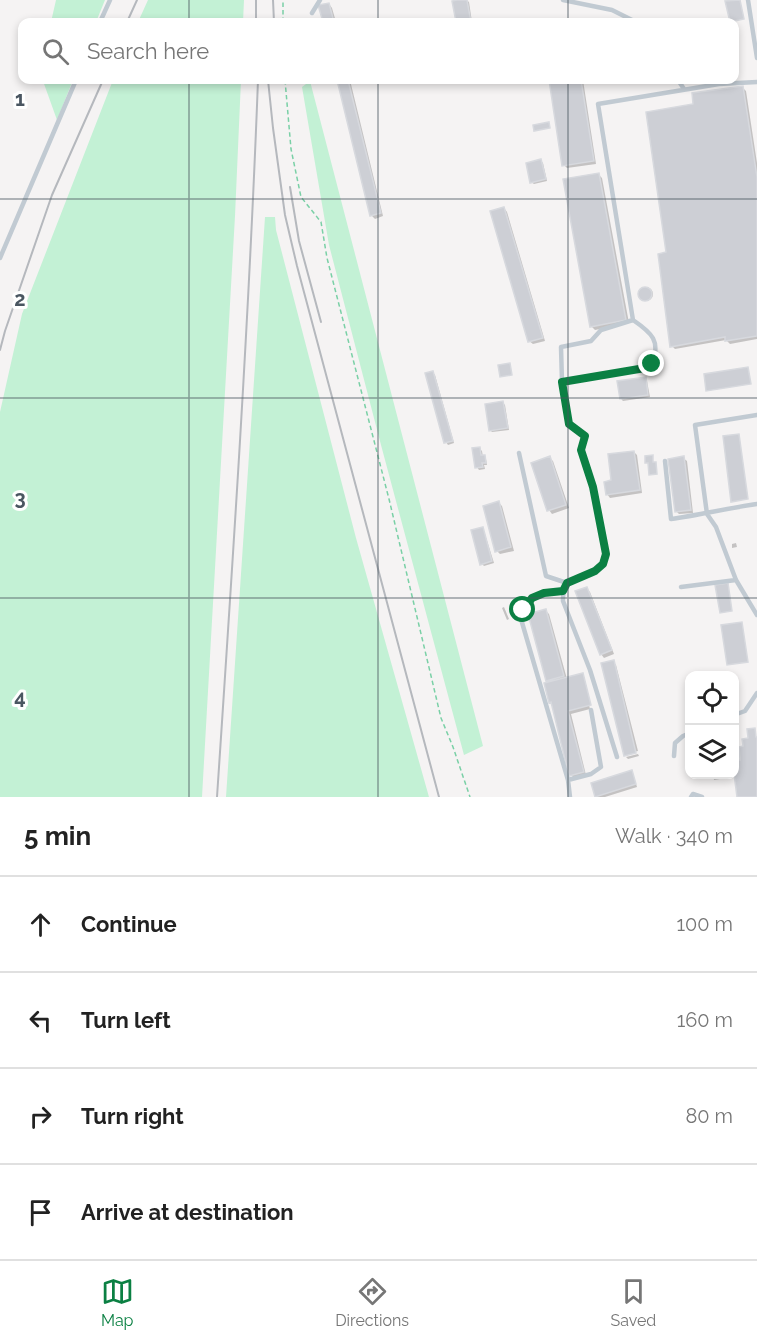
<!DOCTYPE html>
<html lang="en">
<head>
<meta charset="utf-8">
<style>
	body { margin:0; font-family:Raleway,sans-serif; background:#f2f2f2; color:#222 }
	.controls { position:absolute; right:18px; bottom:18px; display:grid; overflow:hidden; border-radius:12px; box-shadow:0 3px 9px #0003 }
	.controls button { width:54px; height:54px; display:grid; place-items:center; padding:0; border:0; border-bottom:2px solid #e0e0e0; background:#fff; color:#222; font:30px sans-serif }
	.stop { position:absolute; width:18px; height:18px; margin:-14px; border:4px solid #0b8043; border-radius:50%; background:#fff }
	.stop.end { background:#0b8043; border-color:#fff; box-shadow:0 2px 6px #0008 }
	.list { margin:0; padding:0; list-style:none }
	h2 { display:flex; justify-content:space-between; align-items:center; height:78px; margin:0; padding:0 24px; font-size:26px }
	h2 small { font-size:20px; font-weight:400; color:#767676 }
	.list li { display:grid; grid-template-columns:39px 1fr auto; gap:18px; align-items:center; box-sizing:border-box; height:96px; padding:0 24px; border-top:2px solid #e0e0e0 }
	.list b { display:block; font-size:22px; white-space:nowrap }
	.list em { font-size:20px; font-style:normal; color:#767676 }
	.icon { flex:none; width:33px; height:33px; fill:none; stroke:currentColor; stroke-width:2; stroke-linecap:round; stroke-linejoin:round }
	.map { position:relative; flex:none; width:757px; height:797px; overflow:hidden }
	.search { position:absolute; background:#fff; box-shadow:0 3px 9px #0003; left:18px; right:18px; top:18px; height:66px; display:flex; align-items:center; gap:15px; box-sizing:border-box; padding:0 21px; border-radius:12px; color:#767676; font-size:22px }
	.sheet { height:462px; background:#fff }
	nav { display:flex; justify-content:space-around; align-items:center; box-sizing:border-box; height:84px; border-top:2px solid #e0e0e0; background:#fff; font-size:16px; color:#767676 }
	nav a { display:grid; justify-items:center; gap:3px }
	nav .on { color:#0b8043 }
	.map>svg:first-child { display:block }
	.green { fill:#c3f1d5 }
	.shadow { fill:#0003 }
	.building { fill:#cdcfd5; stroke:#d7d9de; stroke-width:1.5 }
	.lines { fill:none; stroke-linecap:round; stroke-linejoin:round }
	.path { stroke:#7ad0a6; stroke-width:1.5; stroke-dasharray:4.5 3; stroke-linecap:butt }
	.lane { stroke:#c1cad2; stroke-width:4.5 }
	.rail { stroke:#b5b8bd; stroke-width:2 }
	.route { stroke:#0b8043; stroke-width:8 }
	.grid { fill:none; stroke:#4a5661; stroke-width:1.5; stroke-opacity:0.55 }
	.grid-label { font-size:20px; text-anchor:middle; font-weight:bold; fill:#4a5661; stroke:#fff; stroke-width:6; stroke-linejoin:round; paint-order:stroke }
</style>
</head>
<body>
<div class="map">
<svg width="757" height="797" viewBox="0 0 757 797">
	<rect width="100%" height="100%" fill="#f5f3f3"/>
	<path class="green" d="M 56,0 L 105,0 L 96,22 L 51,22 Z
		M 148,0 L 244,0 L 243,22 L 138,22 Z
		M 44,80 L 73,80 L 57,120 L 43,81 Z
		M 113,80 L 241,80 L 235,216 L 202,797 L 0,797 L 0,412 L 22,314 Z
		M 310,81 L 483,746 L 464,755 L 381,445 L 329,245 L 302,87 Z
		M 265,217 L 275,217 L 276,230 L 356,538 L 429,797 L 226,797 Z"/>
	<path class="shadow" d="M 466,0 L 469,2 L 472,22 L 457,22 L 454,2 Z
		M 329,4 L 332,8 L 336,22 L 324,22 L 320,7 Z
		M 338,80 L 350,80 L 383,216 L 375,219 L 371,215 Z
		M 550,80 L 583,80 L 596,164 L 567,168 L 564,165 Z
		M 743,88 L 746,91 L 757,163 L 757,339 L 730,344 L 726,340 L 675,349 L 672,346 L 668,254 L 695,105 Z
		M 541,161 L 543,163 L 547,181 L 534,184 L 531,182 Z
		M 598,174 L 602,178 L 629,323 L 595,330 L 591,326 Z
		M 504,208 L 507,212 L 545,341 L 533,344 L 529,341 Z
		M639 294a7 7 0 1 1 14 0a7 7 0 1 1-14 0Z
		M 433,373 L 435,375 L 454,443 L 448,445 L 446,442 Z
		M 645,379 L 647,381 L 650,397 L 623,401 L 621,399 Z
		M 503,403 L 505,405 L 509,430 L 492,432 L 490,430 Z
		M 479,448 L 482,451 L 483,457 L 486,459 L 487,465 L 484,465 L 485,469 L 479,470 L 477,467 Z
		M 634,452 L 637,455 L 642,493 L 610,498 L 607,494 Z
		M 549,458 L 553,461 L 569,508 L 552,514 L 549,510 Z
		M 683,458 L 687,461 L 693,513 L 679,514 L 676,511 Z
		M 499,503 L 502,506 L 514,551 L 500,554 L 497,551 Z
		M 482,529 L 484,531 L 494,563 L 484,566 L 482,564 Z
		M 736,543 L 737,547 L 732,548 L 732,544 Z
		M 587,589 L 590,592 L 614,654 L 604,658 L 601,654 Z
		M 504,607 L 509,619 L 507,620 L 502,608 Z
		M 546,611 L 549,614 L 567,679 L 583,675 L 584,676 L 582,676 L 590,709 L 571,714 L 586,775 L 574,778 L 571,775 L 553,704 L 551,702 L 550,683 L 548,680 Z
		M 613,662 L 616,665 L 638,751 L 625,754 L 625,756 L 602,664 Z
		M 638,754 L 639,756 L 628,759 L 626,757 Z
		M 631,772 L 633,774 L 637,787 L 605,797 L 597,797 L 593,784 Z
		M 713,774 L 719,774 L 720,779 L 714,780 Z"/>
	<path class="building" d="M 457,0 L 467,0 L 471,22 L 456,22 L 452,1 Z
		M 740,0 L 744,19 L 730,22 L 725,1 Z
		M 329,3 L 334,22 L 323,22 L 318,5 Z
		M 337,80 L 348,80 L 381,213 L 370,216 Z
		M 549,80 L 581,80 L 594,161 L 562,166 Z
		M 743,86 L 757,177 L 757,336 L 725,341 L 725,337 L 670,347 L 658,254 L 666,252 L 646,112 L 693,104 L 692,93 Z
		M 549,122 L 550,128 L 534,131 L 533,125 Z
		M 541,159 L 546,179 L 530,183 L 526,163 Z
		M 599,173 L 626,320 L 590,327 L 563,179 Z
		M 504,207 L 543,338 L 528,342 L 490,211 Z
		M638 294a7 7 0 1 1 14 0a7 7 0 1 1-14 0Z
		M 510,363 L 512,375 L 500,377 L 498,365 Z
		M 748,367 L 751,384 L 706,391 L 704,374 Z
		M 433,371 L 453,441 L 444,443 L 425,373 Z
		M 646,377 L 648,395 L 620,399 L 617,381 Z
		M 503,401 L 508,428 L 489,431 L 485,404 Z
		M 739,434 L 748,499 L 731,502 L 723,436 Z
		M 480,447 L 481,455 L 485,455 L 486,463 L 482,463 L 483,467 L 475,468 L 472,448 Z
		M 634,451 L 640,490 L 606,495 L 604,482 L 611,480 L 608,454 Z
		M 653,455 L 653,462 L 656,462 L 657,474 L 649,475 L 648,463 L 645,463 L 645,456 Z
		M 550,456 L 566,505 L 547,511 L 531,463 Z
		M 684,456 L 691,510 L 675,512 L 668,459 Z
		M 499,501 L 511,547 L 495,552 L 483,506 Z
		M 483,527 L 492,561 L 480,565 L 471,530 Z
		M 728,583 L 732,611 L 720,613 L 715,585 Z
		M 587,587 L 612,650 L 600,655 L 575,591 Z
		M 546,609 L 564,676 L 546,681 L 528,614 Z
		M 742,622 L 748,662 L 727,665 L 721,625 Z
		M 614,660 L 636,753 L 624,756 L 601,663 Z
		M 583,673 L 591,705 L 568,711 L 584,772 L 569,776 L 551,702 L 549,703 L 544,683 Z
		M 755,728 L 756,737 L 757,737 L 757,797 L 737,797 L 734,774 L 734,760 L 740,760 L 739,747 L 743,746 L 742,739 L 748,738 L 747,729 Z
		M 632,770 L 636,784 L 595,797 L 591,783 Z"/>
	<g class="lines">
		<path class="path" d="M 283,22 L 283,0
			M 285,80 L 291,149 L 301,197 L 321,222 L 327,258 L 389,499 L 441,718 L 453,747 L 470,797"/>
		<path class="lane" d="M 563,0 L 612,10 L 636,22
			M 748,0 L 757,58
			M 312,13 L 320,0
			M 100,22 L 110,0
			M 678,80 L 684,89
			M 0,258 L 76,80
			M 562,382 L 645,368 L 652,364 C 661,341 652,333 633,320 L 598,104 L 719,84 L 757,82
			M 757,415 L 695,425 L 707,514 L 716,527 L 736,580 L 757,615
			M 519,453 L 546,576 L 567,583
			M 665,461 L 671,519 C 700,515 728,508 757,504
			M 681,587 L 736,580
			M 563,591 C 541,594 526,595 521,619 L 568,780 L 570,797
			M 734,715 L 745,711 L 757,693
			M 674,756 L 675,743 L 683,736 L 690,733
			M 617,757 L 590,670 L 563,601 C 562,570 591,583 603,563 C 604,561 605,557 606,554 L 593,487 L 581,450 L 585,437 L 569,424 L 562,382 L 561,347 L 591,341 L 601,330 L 633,320
			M 568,780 L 591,774 L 601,767 L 591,710
			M 691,797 L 693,794 L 702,797"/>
		<path class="rail" d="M 273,0 L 274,22
			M 127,22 L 137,0
			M 256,22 L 256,0
			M 268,80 L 273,128 L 285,215 L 297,266 L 439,797
			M 290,187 L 299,241 L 321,322
			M 0,350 L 5,331 L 52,195 L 103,80
			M 217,797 C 233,558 249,319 258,80"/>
	</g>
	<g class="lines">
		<path class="route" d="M 523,610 L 532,598 L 544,593 L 563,591 L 567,583 L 595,571 L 603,564 L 606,554 L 593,487 L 581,450 L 585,436 L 569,424 L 562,382 L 645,368 L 652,364"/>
	</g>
	<path class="grid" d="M 189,0 L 189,22M 378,0 L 378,22M 568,0 L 568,22M 189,80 L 189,797M 378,80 L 378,797M 568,80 L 568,797M 0,199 L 757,199M 0,398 L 757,398M 0,598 L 757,598"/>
	<g class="grid-label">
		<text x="20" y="106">1</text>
		<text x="20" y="306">2</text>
		<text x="20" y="505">3</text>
		<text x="20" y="704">4</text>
	</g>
</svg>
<div class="controls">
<button><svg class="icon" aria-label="locate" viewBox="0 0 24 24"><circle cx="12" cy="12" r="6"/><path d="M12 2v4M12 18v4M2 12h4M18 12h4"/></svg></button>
<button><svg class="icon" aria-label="layers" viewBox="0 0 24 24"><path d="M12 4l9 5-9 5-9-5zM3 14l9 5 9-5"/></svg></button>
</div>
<div class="stop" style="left:523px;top:610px"></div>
<div class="stop end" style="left:652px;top:364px"></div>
<div class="search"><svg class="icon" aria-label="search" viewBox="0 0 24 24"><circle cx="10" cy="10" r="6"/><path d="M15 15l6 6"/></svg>Search here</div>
</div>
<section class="sheet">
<h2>5 min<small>Walk · 340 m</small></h2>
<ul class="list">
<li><svg class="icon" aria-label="ahead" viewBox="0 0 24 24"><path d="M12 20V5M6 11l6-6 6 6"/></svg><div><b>Continue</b></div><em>100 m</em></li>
<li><svg class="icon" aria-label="left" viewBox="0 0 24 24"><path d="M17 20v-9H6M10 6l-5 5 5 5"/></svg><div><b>Turn left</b></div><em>160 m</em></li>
<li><svg class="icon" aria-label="right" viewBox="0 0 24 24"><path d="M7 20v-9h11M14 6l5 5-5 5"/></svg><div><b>Turn right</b></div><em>80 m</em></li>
<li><svg class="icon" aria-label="arrive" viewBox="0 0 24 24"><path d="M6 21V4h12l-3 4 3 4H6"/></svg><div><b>Arrive at destination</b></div></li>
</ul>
</section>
<nav>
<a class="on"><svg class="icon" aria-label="map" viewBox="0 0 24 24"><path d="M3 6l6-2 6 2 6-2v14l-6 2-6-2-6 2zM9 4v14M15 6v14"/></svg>Map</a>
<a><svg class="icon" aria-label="directions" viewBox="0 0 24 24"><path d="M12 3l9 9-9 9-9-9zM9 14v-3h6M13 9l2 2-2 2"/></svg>Directions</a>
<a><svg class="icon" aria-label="saved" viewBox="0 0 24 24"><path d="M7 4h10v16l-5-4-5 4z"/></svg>Saved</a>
</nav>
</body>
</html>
